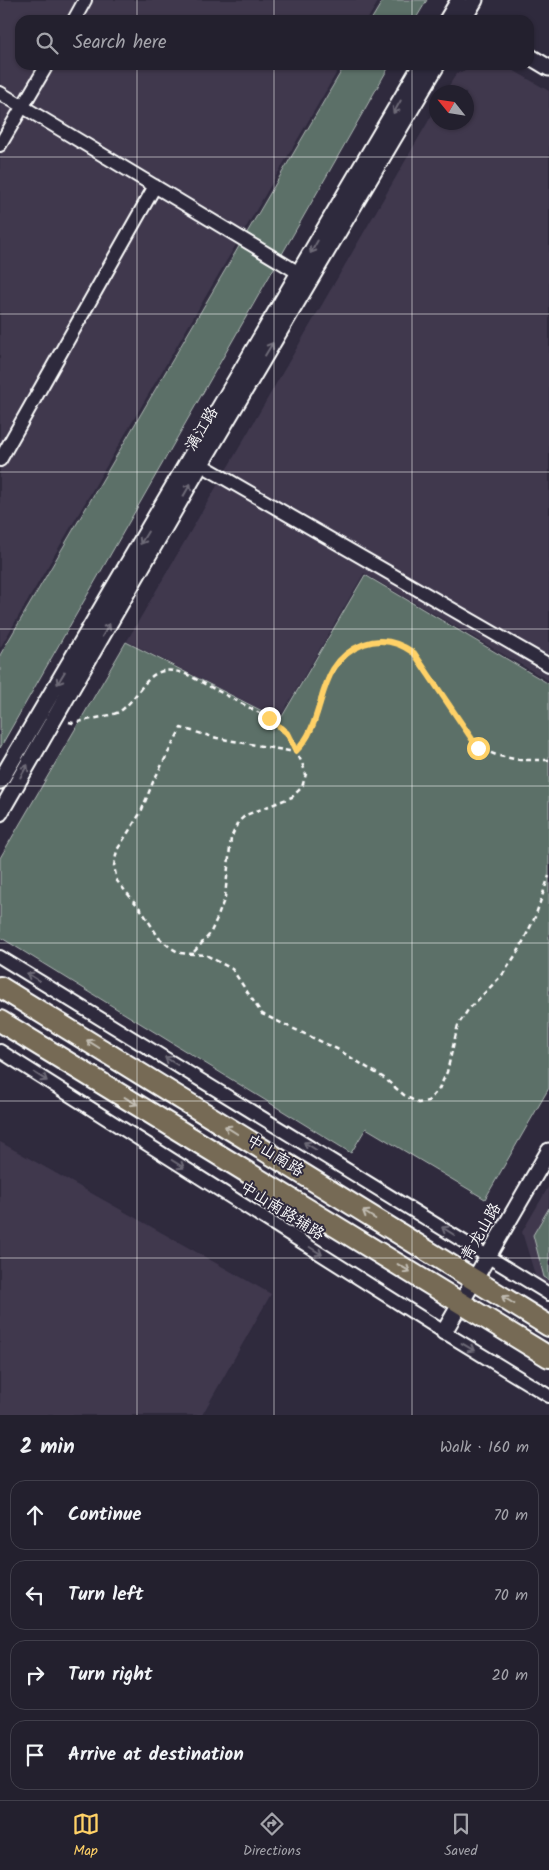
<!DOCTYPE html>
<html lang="en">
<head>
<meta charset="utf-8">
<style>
	body { margin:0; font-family:Kalam,"LXGW WenKai TC",sans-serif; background:#2b2836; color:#f1f3f6 }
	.compass { position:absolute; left:429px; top:85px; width:45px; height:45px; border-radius:50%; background:#23202e; box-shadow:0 1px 4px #0004; rotate:300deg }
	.stop { position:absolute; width:15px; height:15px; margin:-11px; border:4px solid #ffd166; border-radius:50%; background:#fff }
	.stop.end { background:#ffd166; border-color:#fff; box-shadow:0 1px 5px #0008 }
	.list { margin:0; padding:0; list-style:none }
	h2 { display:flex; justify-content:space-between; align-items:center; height:65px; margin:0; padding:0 20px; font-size:21px }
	h2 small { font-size:16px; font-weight:400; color:#a3a3aa }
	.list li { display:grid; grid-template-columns:32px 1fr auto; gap:15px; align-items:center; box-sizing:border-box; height:70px; margin:0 10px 10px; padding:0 10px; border:1px solid #403e4a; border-radius:15px }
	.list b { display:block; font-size:19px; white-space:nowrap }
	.list em { font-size:16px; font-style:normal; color:#a3a3aa }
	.icon { flex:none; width:28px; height:28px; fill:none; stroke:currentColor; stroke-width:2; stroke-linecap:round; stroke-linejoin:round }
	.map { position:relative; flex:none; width:549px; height:1415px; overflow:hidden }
	.search { position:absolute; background:#23202e; box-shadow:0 1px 4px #0004; left:15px; right:15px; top:15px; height:55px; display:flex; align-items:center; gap:12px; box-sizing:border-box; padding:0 18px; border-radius:15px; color:#a3a3aa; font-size:19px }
	.sheet { height:385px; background:#23202e }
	nav { display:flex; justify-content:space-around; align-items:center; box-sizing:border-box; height:70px; border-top:1px solid #403e4a; background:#23202e; font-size:14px; color:#a3a3aa }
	nav a { display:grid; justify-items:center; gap:2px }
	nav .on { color:#ffd166 }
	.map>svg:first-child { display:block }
	.built { fill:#40384e }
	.green { fill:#5c6f68; stroke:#aeb7b4 }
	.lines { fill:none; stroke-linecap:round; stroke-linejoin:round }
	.minor-casing { stroke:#fff; stroke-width:16 }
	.tertiary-casing { stroke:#fff; stroke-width:19 }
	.primary-casing { stroke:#fff; stroke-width:24 }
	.path { stroke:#fff; stroke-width:2.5; stroke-dasharray:5 4; stroke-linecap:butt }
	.minor { stroke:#2f2a3d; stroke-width:12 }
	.tertiary { stroke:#2f2a3d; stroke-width:15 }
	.primary { stroke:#766a54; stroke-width:20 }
	.oneway { stroke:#6d6a77 }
	.oneway2 { stroke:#c1bcb2 }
	.route { stroke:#ffd166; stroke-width:6 }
	.grid { fill:none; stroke:#fff; stroke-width:1; stroke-opacity:0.55 }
	.labels { text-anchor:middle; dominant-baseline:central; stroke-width:4; stroke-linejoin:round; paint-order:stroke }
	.street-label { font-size:16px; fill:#fff; stroke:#2f2a3d }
</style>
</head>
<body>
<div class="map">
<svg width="549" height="1415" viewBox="0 0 549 1415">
	<rect width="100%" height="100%" fill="#2f2a3d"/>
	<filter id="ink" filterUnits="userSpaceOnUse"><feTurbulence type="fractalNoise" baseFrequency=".02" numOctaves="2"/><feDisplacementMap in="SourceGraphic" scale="10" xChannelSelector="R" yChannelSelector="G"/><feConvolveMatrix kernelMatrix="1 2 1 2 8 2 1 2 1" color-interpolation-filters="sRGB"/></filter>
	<g filter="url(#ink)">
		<path class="built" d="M 0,0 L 379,0 L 367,20 L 20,20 L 20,65 L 341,65 L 0,648 Z
			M 484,65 L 504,65 L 549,91 L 549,681 L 364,573 L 279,719 L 127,641 L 436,108 L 436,122 L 466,122 L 466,92 L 445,92 L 457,73 Z
			M 0,1142 L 271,1294 L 202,1415 L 0,1415 Z
			M 549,1186 L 549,1286 L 536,1278 L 522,1232 Z"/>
		<path class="green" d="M 383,0 L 427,0 L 415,20 L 371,20 Z
			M 345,65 L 390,65 L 0,748 L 0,655 Z
			M 365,575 L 549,684 L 549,1088 L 485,1199 L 366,1128 L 351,1153 L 0,937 L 0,858 L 126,642 L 280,720 Z
			M 549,1208 L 549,1280 L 544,1277 L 533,1235 Z"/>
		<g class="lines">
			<g class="minor-casing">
				<path id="minor" d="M 74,20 L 85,0
					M 0,93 L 299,273
					M 0,145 L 47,65
					M 0,460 L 155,186
					M 193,460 L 549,665
					M 0,957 L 549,1294
					M 0,1051 L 444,1332 L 549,1396"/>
			</g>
			<g class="tertiary-casing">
				<path id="tertiary" d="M 447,20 L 459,0
					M 463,20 L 475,0
					M 529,56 L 549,68
					M 0,781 L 421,65
					M 0,813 L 201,464 L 437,65
					M 444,1332 L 549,1151"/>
			</g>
			<g class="primary-casing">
				<path id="primary" d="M 0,987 L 549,1326
					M 0,1021 L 549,1357"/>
			</g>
			<path class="path" d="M 69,722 L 73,723 C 81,721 114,715 119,712 C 145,694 146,658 188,675 L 269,718 L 279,726 L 287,733 L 302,763 L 306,774 L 302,787 L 292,797 L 246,815 L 238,822 L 231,838 L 225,897 L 218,916 L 210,934 L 193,953
				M 549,760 L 520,760 L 499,756 L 478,748 L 414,653 C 398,642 383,637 364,644 C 312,664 330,720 296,751 L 289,751 L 217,738 L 181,728 L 153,782 L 141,812 L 117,850 L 114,866 L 117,881 L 142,911 L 159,938 L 171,948 L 180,953 L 206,955 L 232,969 L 262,1014 L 337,1049 L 384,1078 L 404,1095 L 418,1103 L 428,1101 L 439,1089 L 447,1072 L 458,1025 L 468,1010 L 503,974 L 519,950 L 535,917 L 549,876"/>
			<use href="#minor" class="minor"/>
			<use href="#tertiary" class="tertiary"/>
			<use href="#primary" class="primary"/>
		</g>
		<defs><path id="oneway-shaft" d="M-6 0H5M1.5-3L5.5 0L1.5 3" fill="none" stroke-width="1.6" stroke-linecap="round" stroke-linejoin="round" transform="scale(1.25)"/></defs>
		<g class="oneway">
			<use href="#oneway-shaft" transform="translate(397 107) rotate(120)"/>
			<use href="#oneway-shaft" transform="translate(314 247) rotate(120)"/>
			<use href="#oneway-shaft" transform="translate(269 349) rotate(-59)"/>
			<use href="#oneway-shaft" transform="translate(187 490) rotate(-60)"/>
			<use href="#oneway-shaft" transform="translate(144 538) rotate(121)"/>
			<use href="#oneway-shaft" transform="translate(106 630) rotate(-60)"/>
			<use href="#oneway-shaft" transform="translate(61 678) rotate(121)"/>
			<use href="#oneway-shaft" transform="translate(24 771) rotate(-60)"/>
			<use href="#oneway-shaft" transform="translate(33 977) rotate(-148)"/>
			<use href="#oneway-shaft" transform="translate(171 1061) rotate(-148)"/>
			<use href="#oneway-shaft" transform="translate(41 1077) rotate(33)"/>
			<use href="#oneway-shaft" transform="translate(310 1146) rotate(-148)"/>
			<use href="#oneway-shaft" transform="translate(178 1164) rotate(32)"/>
			<use href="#oneway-shaft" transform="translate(448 1231) rotate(-148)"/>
			<use href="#oneway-shaft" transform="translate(316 1251) rotate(32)"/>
			<use href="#oneway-shaft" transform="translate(468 1347) rotate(31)"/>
		</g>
		<g class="oneway2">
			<use href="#oneway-shaft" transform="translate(93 1044) rotate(-148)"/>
			<use href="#oneway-shaft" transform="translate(131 1101) rotate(31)"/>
			<use href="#oneway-shaft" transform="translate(231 1130) rotate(-148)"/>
			<use href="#oneway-shaft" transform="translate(369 1215) rotate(-148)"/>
			<use href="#oneway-shaft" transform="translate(404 1268) rotate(31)"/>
			<use href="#oneway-shaft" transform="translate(508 1300) rotate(-148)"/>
		</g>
	</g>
	<g class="lines" filter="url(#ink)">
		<path class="route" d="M 269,718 L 287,733 L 296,751 C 329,720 312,664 364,644 C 383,637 399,642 414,653 L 478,748"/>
	</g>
	<path class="grid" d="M 137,0 L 137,20M 274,0 L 274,20M 412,0 L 412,20M 137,65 L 137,1415M 274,65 L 274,1415M 412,65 L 412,1415M 0,157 L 549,157M 0,314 L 549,314M 0,472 L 549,472M 0,629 L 549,629M 0,786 L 549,786M 0,943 L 549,943M 0,1101 L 549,1101M 0,1258 L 549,1258"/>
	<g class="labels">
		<g class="street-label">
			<text transform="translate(202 429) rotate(-59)">漓江路</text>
			<text transform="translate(275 1156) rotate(32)">中山南路</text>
			<text transform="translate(282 1211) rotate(32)">中山南路辅路</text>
			<text transform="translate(481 1232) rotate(-60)">青龙山路</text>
		</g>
	</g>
</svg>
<svg class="compass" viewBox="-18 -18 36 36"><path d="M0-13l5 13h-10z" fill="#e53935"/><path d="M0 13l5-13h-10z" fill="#a3a3aa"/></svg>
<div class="stop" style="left:478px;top:748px"></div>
<div class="stop end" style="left:269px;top:718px"></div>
<div class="search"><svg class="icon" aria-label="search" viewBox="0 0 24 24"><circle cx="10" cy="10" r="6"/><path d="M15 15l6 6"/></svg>Search here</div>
</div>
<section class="sheet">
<h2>2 min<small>Walk · 160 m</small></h2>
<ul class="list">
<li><svg class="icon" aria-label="ahead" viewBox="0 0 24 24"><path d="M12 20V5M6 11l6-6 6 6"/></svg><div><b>Continue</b></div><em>70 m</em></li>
<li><svg class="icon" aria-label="left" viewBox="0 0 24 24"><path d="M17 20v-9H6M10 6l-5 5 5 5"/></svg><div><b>Turn left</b></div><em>70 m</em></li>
<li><svg class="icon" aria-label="right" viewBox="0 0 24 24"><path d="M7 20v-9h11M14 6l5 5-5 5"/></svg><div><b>Turn right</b></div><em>20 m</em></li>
<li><svg class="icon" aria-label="arrive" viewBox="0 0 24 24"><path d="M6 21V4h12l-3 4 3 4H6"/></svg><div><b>Arrive at destination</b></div></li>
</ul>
</section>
<nav>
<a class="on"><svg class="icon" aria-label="map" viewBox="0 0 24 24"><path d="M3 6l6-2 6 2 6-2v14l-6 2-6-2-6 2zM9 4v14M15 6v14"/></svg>Map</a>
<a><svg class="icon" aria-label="directions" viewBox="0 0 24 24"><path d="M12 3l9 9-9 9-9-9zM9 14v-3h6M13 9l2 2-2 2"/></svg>Directions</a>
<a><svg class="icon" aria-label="saved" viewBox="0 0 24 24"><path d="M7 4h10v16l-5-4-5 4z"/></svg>Saved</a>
</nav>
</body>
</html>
